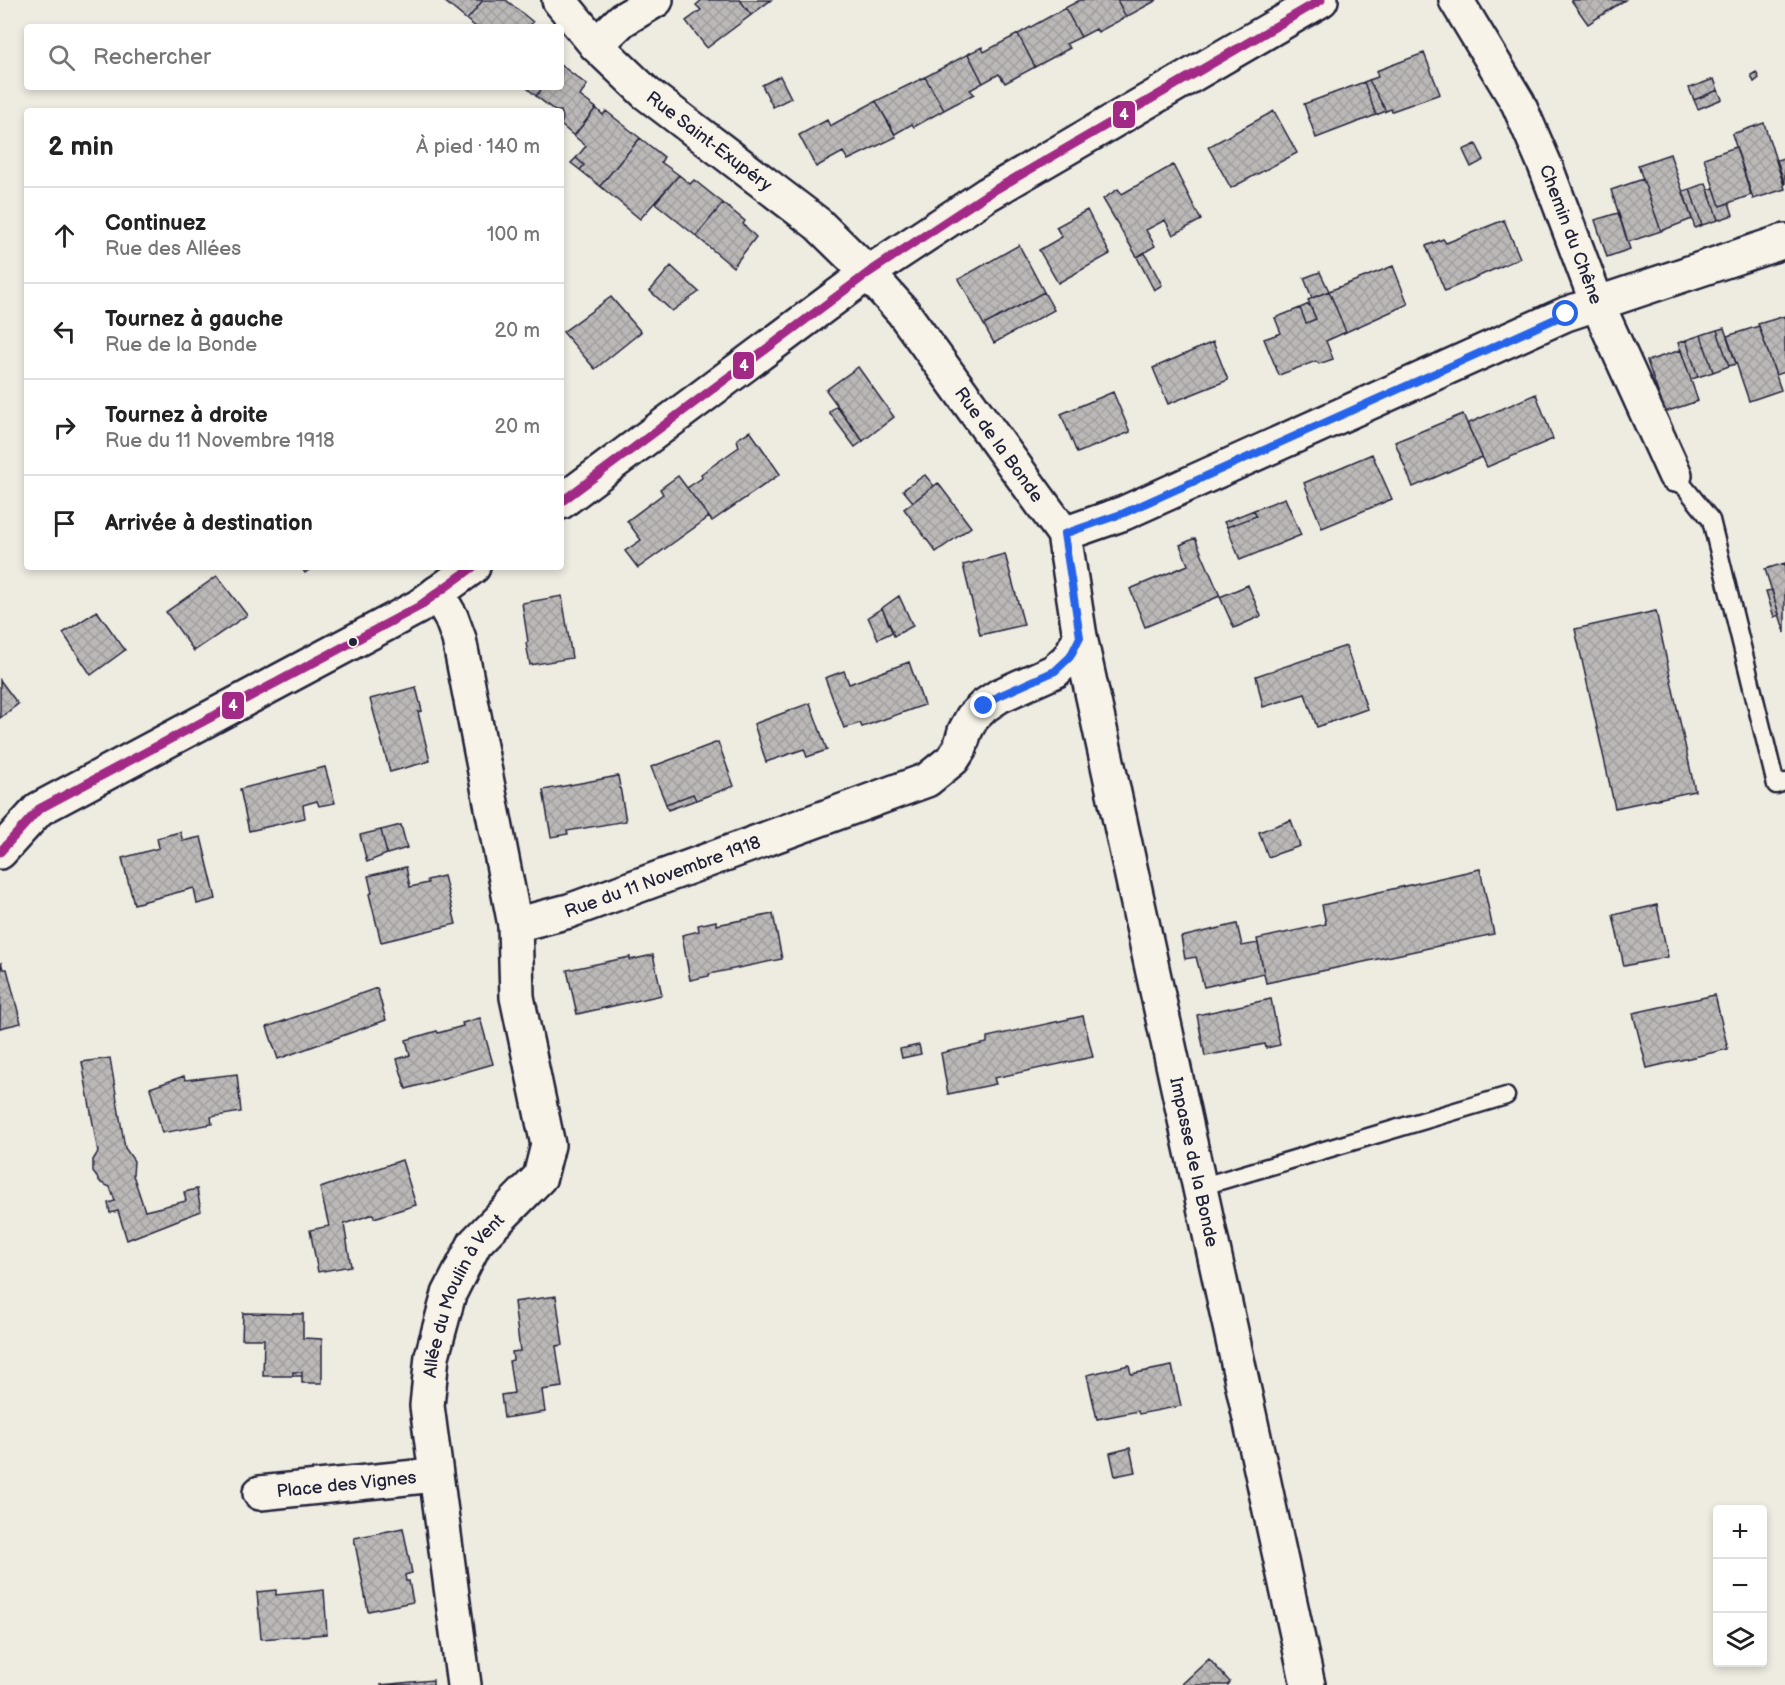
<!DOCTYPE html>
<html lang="fr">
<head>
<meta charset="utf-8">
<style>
	body { margin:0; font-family:"Balsamiq Sans",sans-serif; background:#f6f6f6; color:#222 }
	.controls { position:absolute; right:18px; bottom:18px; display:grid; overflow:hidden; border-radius:6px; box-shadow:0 3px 9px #0003 }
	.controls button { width:54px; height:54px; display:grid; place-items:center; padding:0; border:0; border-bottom:2px solid #e0e0e0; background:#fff; color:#222; font:30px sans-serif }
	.stop { position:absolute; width:18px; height:18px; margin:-14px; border:4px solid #2563eb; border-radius:50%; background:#fff }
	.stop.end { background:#2563eb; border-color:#fff; box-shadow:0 2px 6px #0008 }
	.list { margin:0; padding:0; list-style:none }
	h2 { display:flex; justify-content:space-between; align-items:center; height:78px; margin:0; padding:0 24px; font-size:26px }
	h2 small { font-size:20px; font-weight:400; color:#767676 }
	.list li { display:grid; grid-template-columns:39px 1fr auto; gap:18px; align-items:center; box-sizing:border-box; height:96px; padding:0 24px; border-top:2px solid #e0e0e0 }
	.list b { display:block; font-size:22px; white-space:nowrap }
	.list p { margin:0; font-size:20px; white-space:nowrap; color:#767676 }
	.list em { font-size:20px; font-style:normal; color:#767676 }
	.icon { flex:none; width:33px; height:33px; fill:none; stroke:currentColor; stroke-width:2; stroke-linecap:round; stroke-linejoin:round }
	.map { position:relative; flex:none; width:1785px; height:1685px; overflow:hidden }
	.search { position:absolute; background:#fff; box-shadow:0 3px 9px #0003; left:24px; top:24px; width:540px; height:66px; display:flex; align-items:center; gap:15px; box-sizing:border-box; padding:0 21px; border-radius:6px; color:#767676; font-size:22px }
	.panel { position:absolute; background:#fff; box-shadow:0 3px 9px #0003; left:24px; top:108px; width:540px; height:462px; border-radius:6px }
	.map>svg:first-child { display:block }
	.building { fill:url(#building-cross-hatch); stroke:#22223b; stroke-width:1.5 }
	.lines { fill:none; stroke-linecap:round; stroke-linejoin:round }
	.lane-casing { stroke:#22223b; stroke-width:21 }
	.street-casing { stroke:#22223b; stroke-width:38 }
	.lane { stroke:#f7f3e8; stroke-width:16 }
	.street { stroke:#f7f3e8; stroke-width:33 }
	.bus-1-casing { stroke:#f7f3e8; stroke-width:14 }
	.bus-1 { stroke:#a22986; stroke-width:9 }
	.route { stroke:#2563eb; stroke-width:8 }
	.bus-dot { fill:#22223b; stroke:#f7f3e8; stroke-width:2 }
	.labels { text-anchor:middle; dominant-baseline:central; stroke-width:4.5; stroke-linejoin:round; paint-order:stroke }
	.street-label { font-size:18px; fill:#22223b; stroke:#f7f3e8 }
	.line-badge { stroke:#f7f3e8; stroke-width:2 }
	.badge-label { font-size:16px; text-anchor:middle; font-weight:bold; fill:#fff }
</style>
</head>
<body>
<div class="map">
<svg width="1785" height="1685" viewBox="0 0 1785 1685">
	<defs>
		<pattern id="building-cross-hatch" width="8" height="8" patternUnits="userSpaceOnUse" patternTransform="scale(1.5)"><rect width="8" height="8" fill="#bbb8b7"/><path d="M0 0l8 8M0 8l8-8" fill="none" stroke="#a09e9e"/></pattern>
	</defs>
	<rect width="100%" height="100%" fill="#eeebe1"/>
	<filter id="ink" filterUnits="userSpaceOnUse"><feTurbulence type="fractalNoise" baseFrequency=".0167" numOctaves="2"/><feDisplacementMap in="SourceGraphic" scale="12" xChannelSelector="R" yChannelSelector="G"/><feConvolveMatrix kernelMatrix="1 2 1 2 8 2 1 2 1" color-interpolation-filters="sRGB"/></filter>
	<g filter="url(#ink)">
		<path class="building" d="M 443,0 L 483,0 L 467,20 Z
			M 483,0 L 506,0 L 533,22 L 529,27 L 476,27 L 467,20 Z
			M 702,0 L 740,0 L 751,15 L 707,48 L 686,21 L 701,10 L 696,5 Z
			M 740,0 L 771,0 L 751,15 Z
			M 1080,0 L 1117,0 L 1126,17 L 1098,32 L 1096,29 L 1081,37 L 1065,8 Z
			M 1117,0 L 1157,0 L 1126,17 Z
			M 1571,0 L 1625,0 L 1588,24 Z
			M 1065,8 L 1081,37 L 1066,44 L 1070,48 L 1035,67 L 1018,34 Z
			M 1018,34 L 1035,67 L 1005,83 L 999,74 L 983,83 L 968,54 L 982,47 L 984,52 Z
			M 1424,53 L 1440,94 L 1392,111 L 1391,109 L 1386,111 L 1369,80 L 1378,77 L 1376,71 Z
			M 968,54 L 983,83 L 970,90 L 974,94 L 944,110 L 925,77 Z
			M 561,65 L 587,85 L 580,96 L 596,108 L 574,136 L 561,125 L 563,117 L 561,111 L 555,111 L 536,96 L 543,87 L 561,87 Z
			M 1756,72 L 1759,78 L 1754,82 L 1751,75 Z
			M 780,76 L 791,98 L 773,107 L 762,85 Z
			M 925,77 L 944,110 L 914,127 L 912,124 L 895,134 L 876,101 Z
			M 1714,79 L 1718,90 L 1694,100 L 1689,88 Z
			M 1369,80 L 1386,111 L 1376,115 L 1364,82 Z
			M 1364,82 L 1376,115 L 1316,138 L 1304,104 Z
			M 526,87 L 543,87 L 536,96 Z
			M 1718,90 L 1722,99 L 1698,109 L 1694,100 Z
			M 876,101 L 896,137 L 848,160 L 843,152 L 816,167 L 799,135 L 827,120 L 830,126 Z
			M 596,108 L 603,115 L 606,111 L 640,138 L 600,186 L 580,170 L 584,165 L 576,158 L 586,146 L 574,136 Z
			M 1274,111 L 1297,153 L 1231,188 L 1208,147 Z
			M 1764,123 L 1785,189 L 1753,199 L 1732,134 Z
			M 640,138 L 664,157 L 661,162 L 679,175 L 640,219 L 600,186 Z
			M 1476,144 L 1484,160 L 1471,167 L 1463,150 Z
			M 1736,147 L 1751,195 L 1720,206 L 1704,158 Z
			M 1670,154 L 1692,219 L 1661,231 L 1638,165 Z
			M 576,158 L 584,165 L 580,170 L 571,163 Z
			M 1784,158 L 1785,162 L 1785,185 L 1777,160 Z
			M 1173,165 L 1201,220 L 1173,235 L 1165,220 L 1146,230 L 1155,246 L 1137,257 L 1103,199 L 1118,189 L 1122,194 Z
			M 679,175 L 690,184 L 694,180 L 723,203 L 696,236 L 655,203 Z
			M 1643,179 L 1661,231 L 1628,242 L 1611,190 Z
			M 1706,183 L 1718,220 L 1702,225 L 1690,189 Z
			M 1714,188 L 1720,206 L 1729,203 L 1733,215 L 1718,220 L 1708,190 Z
			M 1690,189 L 1702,225 L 1695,228 L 1683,191 Z
			M 723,203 L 745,221 L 743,224 L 756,237 L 733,267 L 696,236 Z
			M 1087,210 L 1110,254 L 1058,283 L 1039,250 L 1062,237 L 1056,227 Z
			M 1618,213 L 1630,249 L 1607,257 L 1595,220 Z
			M 1504,220 L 1520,258 L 1445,291 L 1426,246 L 1443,239 L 1446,243 Z
			M 1019,245 L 1044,292 L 984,325 L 959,279 Z
			M 1145,253 L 1162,285 L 1154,290 L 1137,257 Z
			M 671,266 L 699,292 L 672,311 L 650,291 Z
			M 1393,266 L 1408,304 L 1346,332 L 1329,291 Z
			M 1320,272 L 1329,291 L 1312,298 L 1304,278 Z
			M 1329,291 L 1346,332 L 1326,341 L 1333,359 L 1319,364 L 1316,361 L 1279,375 L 1264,339 L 1281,333 L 1275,318 L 1300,308 L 1306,323 L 1316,319 L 1308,300 Z
			M 1044,292 L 1054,310 L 994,343 L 984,325 Z
			M 611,297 L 641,332 L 595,369 L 563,332 Z
			M 1309,304 L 1316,319 L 1306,323 L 1300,308 Z
			M 1785,316 L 1785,372 L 1776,375 L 1758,324 Z
			M 1759,326 L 1781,390 L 1749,401 L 1727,336 Z
			M 1724,328 L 1736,364 L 1729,366 L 1717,330 Z
			M 1717,330 L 1729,366 L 1713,372 L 1701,335 Z
			M 1701,335 L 1713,372 L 1698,377 L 1686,340 Z
			M 1686,340 L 1698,377 L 1691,379 L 1678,343 Z
			M 1213,342 L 1228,380 L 1168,404 L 1153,368 Z
			M 1681,350 L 1698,401 L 1665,412 L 1647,361 Z
			M 858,367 L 894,417 L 863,441 L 826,390 Z
			M 1113,392 L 1130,432 L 1077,453 L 1061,414 Z
			M 1536,394 L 1553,439 L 1487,467 L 1467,424 Z
			M 836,406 L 863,441 L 855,447 L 829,412 Z
			M 1463,414 L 1482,457 L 1413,487 L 1395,442 Z
			M 750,431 L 780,474 L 712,521 L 687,488 L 702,478 L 701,474 L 739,447 L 737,439 Z
			M 1372,454 L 1392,499 L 1322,528 L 1304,483 Z
			M 925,475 L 934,486 L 913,502 L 903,490 Z
			M 678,476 L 709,517 L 638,568 L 625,551 L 641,540 L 627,521 L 663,494 L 660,489 Z
			M 938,483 L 971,527 L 936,552 L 904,509 Z
			M 1285,498 L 1301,535 L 1240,560 L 1227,527 L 1256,516 L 1254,510 Z
			M 1254,510 L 1256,516 L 1227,527 L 1224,522 Z
			M 1195,538 L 1220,596 L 1145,627 L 1130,589 L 1188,565 L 1180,545 Z
			M 1005,554 L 1024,625 L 980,635 L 963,565 Z
			M 1785,563 L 1785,633 L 1765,569 Z
			M 301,567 L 313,567 L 305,573 Z
			M 217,576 L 247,615 L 194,651 L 166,612 Z
			M 1248,585 L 1261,616 L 1234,628 L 1220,597 Z
			M 1772,590 L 1779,615 L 1774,617 L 1766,591 Z
			M 562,596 L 572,658 L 530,665 L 526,643 L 528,642 L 522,603 Z
			M 899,596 L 913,626 L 894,636 L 882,608 Z
			M 882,608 L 893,632 L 878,639 L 868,617 Z
			M 97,611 L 125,650 L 91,675 L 63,633 Z
			M 1656,611 L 1695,791 L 1615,808 L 1575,629 Z
			M 1346,646 L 1367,709 L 1317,727 L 1305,694 L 1263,707 L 1256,676 Z
			M 909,662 L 924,705 L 862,727 L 860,723 L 844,728 L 825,678 L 844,671 L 849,684 Z
			M 0,680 L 18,704 L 0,718 Z
			M 416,687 L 422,711 L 418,712 L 430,761 L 390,772 L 370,699 Z
			M 810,703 L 827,750 L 807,757 L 804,749 L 766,762 L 754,724 Z
			M 718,742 L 734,786 L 696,800 L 693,794 L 666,804 L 651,767 Z
			M 325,767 L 335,803 L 319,806 L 317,801 L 303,805 L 305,818 L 249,831 L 240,789 Z
			M 618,776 L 626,821 L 567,831 L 568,834 L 551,837 L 543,790 Z
			M 693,794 L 696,800 L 668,810 L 666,804 Z
			M 1291,820 L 1300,846 L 1268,857 L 1259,832 Z
			M 401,825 L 407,848 L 387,854 L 381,830 Z
			M 381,830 L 387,854 L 367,862 L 360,835 Z
			M 180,832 L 183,841 L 201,837 L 216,899 L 197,904 L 194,888 L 134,904 L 122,858 L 159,848 L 157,838 Z
			M 406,867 L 410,887 L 428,883 L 427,880 L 444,876 L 456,924 L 381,942 L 369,894 L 372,893 L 368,876 Z
			M 1480,869 L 1494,934 L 1266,983 L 1257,939 L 1326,924 L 1322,905 Z
			M 1657,905 L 1668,957 L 1624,966 L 1613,915 Z
			M 773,914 L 782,959 L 709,974 L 709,976 L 690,980 L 682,935 L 699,931 L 698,925 L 716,921 L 716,925 Z
			M 1237,924 L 1242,946 L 1258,943 L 1264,973 L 1204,987 L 1196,957 L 1185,959 L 1181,937 Z
			M 653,955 L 662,995 L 577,1014 L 567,970 L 630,957 L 630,960 Z
			M 1,962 L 3,969 L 7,969 L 21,1023 L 0,1028 Z
			M 377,988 L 386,1020 L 278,1059 L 267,1027 Z
			M 1715,995 L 1728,1049 L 1647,1068 L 1633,1013 Z
			M 1271,999 L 1280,1045 L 1266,1048 L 1265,1044 L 1205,1056 L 1197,1015 Z
			M 1083,1016 L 1093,1057 L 994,1078 L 996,1084 L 948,1094 L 941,1053 L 987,1043 L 987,1037 Z
			M 480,1018 L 493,1064 L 406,1089 L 397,1059 L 410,1055 L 406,1040 L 437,1031 L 438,1033 L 463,1026 L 462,1023 Z
			M 919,1045 L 921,1054 L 902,1058 L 900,1049 Z
			M 110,1058 L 125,1148 L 134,1161 L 133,1175 L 145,1211 L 186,1201 L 184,1192 L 197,1189 L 201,1211 L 127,1240 L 118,1211 L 110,1213 L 108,1203 L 115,1201 L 110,1187 L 101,1183 L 93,1172 L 93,1160 L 98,1152 L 82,1062 Z
			M 237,1074 L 241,1112 L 211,1117 L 212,1124 L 162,1133 L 150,1088 L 184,1076 L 185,1080 Z
			M 402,1160 L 416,1205 L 374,1218 L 373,1214 L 344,1224 L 351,1266 L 318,1272 L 310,1230 L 329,1226 L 320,1188 Z
			M 556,1296 L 563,1345 L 556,1346 L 562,1387 L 542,1390 L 545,1412 L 504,1418 L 501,1395 L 514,1393 L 509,1361 L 513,1360 L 512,1352 L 520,1351 L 514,1302 Z
			M 243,1313 L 303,1314 L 303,1338 L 322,1339 L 322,1383 L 302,1383 L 302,1372 L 293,1372 L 293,1376 L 263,1376 L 264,1339 L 242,1339 Z
			M 1129,1365 L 1131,1374 L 1172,1366 L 1181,1406 L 1139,1414 L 1138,1411 L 1097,1419 L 1087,1375 Z
			M 293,1372 L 302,1372 L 302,1376 L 293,1376 Z
			M 1130,1448 L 1135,1472 L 1115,1476 L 1110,1453 Z
			M 403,1528 L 412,1573 L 405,1575 L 406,1581 L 409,1581 L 413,1602 L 368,1611 L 354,1538 Z
			M 276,1590 L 276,1595 L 324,1590 L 327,1634 L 261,1639 L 257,1592 Z
			M 1209,1659 L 1230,1682 L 1228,1685 L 1181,1685 Z
			M 433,1680 L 433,1685 L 380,1685 Z"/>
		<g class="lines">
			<g class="lane-casing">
				<path id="lane" d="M 1675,475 L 1711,520 L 1776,785 L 1785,782
					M 1200,1187 L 1506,1096"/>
			</g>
			<g class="street-casing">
				<g id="street">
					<path id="s1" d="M 559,0 L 596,45 L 646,93 L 818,224 L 868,273 L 903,312 L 1064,534 L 1080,637 L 1308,1685"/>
					<path id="s2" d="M 1456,0 L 1518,103 L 1545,165 L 1597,303 L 1675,475"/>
					<path d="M 596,45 L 622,20 L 656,0"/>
					<path d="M 561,502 L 868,273 L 986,195 L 1321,0"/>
					<path d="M 1064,534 L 1124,513 L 1566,314 L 1785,241"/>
					<path id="s3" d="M 437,593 L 451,617 L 459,639 L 515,925 L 569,911 L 927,780 L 953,759 L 960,748 L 965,731 L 972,718 L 984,706 L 999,696 L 1055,671 L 1070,657 L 1080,637"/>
					<path d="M 0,852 L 39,809 L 418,607 L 473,567"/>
					<path id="s4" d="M 260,1493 L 435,1475"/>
					<path id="s5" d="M 464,1685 L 427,1406 L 432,1356 L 449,1294 L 475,1243 L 540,1177 L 548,1145 L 517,997 L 515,925"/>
				</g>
			</g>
			<use href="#lane" class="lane"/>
			<use href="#street" class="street"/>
			<g class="bus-1-casing">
				<path id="bus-1" d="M 561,502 L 868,273 L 986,195 L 1321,0
					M 0,852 L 39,809 L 418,607 L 473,567"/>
			</g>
			<use href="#bus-1" class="bus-1"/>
		</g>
	</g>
	<g class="lines" filter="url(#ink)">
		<path class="route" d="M 984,706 L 999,696 L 1055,671 L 1070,657 L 1080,637 L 1064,534 L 1124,513 L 1566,314"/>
	</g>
	<circle class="bus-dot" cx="353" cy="642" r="5"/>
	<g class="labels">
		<g class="street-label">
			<text stroke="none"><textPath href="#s1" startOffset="207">Rue Saint-Exupéry</textPath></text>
			<text stroke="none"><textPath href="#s2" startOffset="262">Chemin du Chêne</textPath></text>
			<text stroke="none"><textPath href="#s1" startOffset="630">Rue de la Bonde</textPath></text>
			<text stroke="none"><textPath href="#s3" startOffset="498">Rue du 11 Novembre 1918</textPath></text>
			<text stroke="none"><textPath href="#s1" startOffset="1382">Impasse de la Bonde</textPath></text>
			<text stroke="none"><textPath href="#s5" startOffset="400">Allée du Moulin à Vent</textPath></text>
			<text stroke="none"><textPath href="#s4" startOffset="87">Place des Vignes</textPath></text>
		</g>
	</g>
	<g class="line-badge">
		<rect x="1112" y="100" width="24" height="29" rx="6" fill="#a22986"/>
		<rect x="732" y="351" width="23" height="29" rx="6" fill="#a22986"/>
		<rect x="221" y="691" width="24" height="29" rx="6" fill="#a22986"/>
	</g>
	<g class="badge-label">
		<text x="1124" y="120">4</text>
		<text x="744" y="371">4</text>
		<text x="233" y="711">4</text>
	</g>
</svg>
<div class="controls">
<button>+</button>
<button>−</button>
<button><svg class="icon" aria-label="layers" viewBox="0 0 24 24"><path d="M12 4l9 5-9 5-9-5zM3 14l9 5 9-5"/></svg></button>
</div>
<div class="stop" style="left:1566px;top:314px"></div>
<div class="stop end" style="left:984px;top:706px"></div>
<div class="search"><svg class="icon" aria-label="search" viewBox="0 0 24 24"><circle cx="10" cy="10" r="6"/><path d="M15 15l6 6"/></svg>Rechercher</div>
<section class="panel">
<h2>2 min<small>À pied · 140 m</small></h2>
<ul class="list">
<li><svg class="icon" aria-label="ahead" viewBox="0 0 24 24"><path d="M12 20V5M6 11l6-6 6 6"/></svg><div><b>Continuez</b><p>Rue des Allées</p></div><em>100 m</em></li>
<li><svg class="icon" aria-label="left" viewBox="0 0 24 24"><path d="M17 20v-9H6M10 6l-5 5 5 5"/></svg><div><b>Tournez à gauche</b><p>Rue de la Bonde</p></div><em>20 m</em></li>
<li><svg class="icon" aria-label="right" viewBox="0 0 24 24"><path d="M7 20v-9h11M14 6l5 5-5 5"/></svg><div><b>Tournez à droite</b><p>Rue du 11 Novembre 1918</p></div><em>20 m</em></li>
<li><svg class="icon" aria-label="arrive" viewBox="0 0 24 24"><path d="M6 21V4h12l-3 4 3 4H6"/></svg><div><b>Arrivée à destination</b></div></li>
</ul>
</section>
</div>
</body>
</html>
